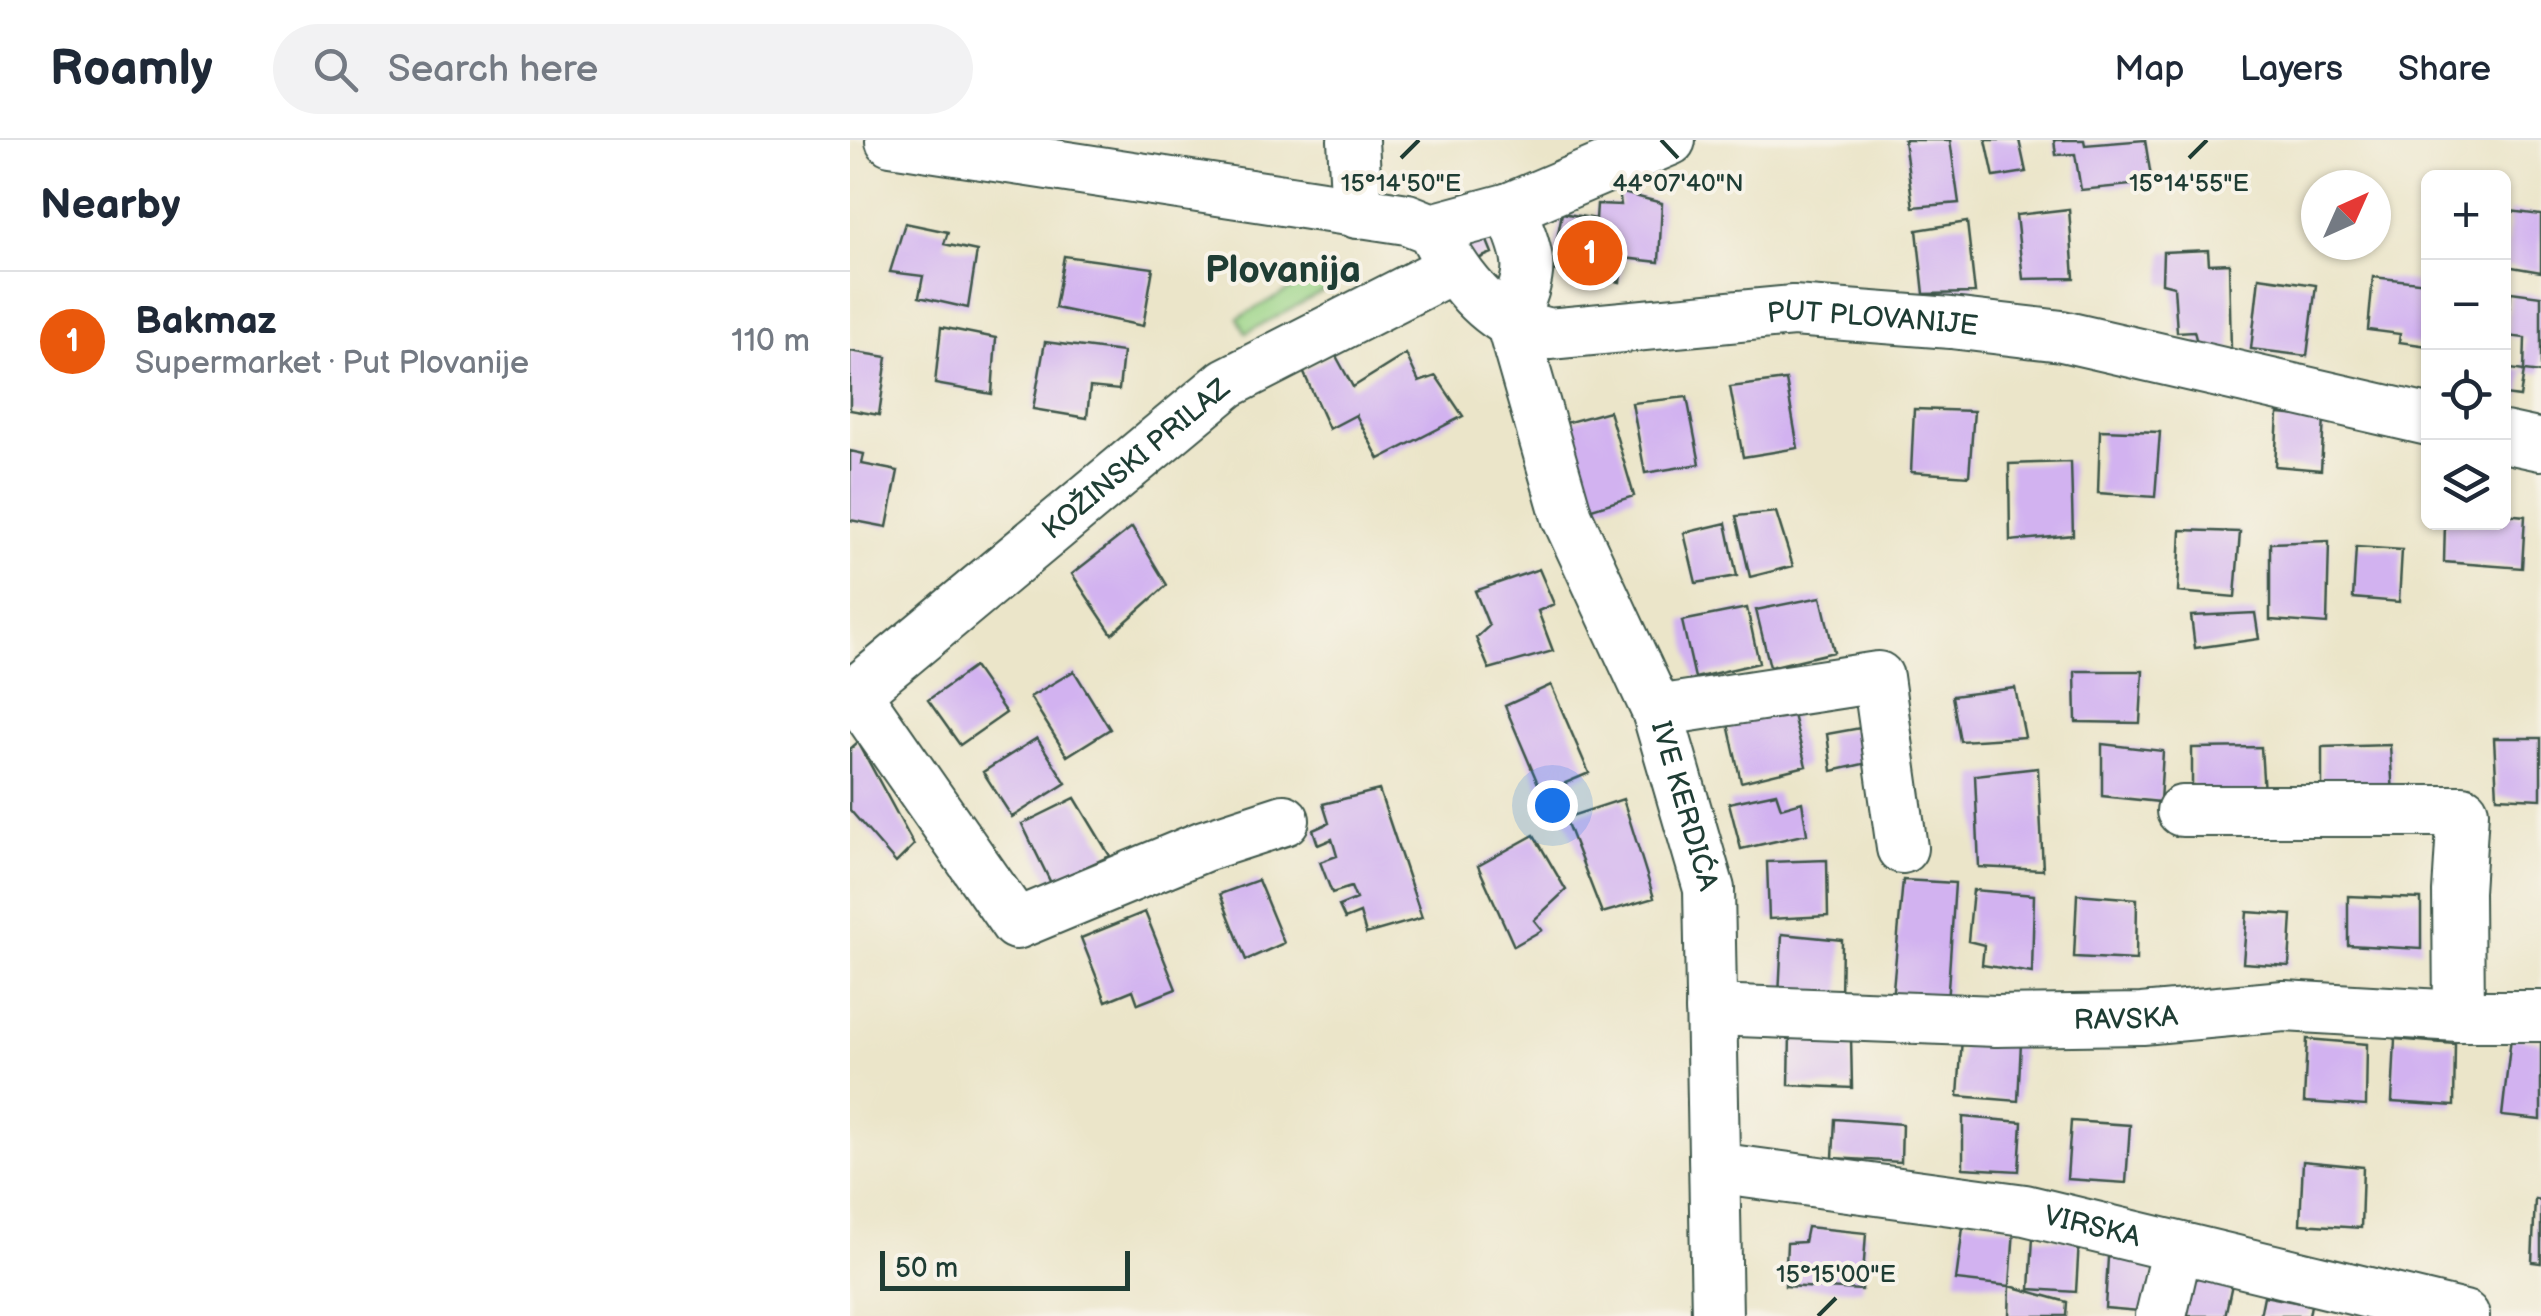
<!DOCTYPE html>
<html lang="en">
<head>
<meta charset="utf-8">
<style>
	body { margin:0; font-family:"Balsamiq Sans",sans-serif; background:#f2f2f3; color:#1f2937 }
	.controls { position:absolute; right:30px; top:30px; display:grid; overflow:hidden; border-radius:15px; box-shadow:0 2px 8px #0004 }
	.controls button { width:90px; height:90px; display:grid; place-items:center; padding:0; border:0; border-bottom:2px solid #e0e1e3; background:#fff; color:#1f2937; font:50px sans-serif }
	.compass { position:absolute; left:1451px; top:30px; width:90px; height:90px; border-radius:50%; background:#fff; box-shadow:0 2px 8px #0004; rotate:45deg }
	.scale { position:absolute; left:30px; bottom:25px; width:250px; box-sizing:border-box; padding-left:10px; border:5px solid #1f3d34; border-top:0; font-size:28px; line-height:35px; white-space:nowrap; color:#1f3d34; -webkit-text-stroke:8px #f7f3e8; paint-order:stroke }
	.you { position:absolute; left:702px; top:665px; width:35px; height:35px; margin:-25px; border:8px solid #fff; border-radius:50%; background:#1a73e8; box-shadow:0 0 0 15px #1a73e833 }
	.badge { display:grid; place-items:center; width:65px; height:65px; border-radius:50%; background:#ea580c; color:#fff; font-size:32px; font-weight:700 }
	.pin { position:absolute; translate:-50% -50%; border:5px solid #fff; box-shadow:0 2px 10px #0006 }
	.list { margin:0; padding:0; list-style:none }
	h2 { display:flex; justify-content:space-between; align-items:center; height:130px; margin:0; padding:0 40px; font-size:42px }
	h2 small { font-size:32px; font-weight:400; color:#747a83 }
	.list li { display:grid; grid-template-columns:65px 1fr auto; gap:30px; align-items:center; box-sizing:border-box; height:140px; padding:0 40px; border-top:2px solid #e0e1e3 }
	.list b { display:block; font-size:38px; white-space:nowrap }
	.list p { margin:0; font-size:32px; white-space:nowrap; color:#747a83 }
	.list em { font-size:32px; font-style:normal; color:#747a83 }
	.icon { flex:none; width:55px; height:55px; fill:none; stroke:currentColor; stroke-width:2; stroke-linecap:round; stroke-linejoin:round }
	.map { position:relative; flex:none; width:1691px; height:1176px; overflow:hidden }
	header { display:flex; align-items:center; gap:60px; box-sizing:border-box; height:140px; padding:0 50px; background:#fff; border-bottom:2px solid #e0e1e3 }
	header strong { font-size:48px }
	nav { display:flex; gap:55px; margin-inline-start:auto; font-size:35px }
	.search { width:700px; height:90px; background:#f2f2f3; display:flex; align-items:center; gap:25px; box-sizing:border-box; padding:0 35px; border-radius:55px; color:#747a83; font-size:38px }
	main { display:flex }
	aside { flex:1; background:#fff }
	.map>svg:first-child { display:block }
	.green { fill:#9bd487; stroke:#5d885e; stroke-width:2.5 }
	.building { fill:#d2b2f0 }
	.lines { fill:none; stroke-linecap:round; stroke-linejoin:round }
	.minor-casing { stroke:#3e564a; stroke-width:54 }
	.minor { stroke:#fff; stroke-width:50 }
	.ticks { fill:none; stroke:#1f3d34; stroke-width:4 }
	.labels { text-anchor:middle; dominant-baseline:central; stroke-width:8; stroke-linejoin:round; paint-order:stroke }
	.street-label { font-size:28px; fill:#1f3d34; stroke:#f7f3e8 }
	.district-label { font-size:38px; font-weight:bold; fill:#1f3d34; stroke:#f7f3e8 }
	.ticks-label { font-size:25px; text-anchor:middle; fill:#1f3d34; stroke:#f7f3e8; stroke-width:8; stroke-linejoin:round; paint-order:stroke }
</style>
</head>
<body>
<header>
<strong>Roamly</strong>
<div class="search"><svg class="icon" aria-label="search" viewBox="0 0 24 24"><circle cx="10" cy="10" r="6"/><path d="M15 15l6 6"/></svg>Search here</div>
<nav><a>Map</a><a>Layers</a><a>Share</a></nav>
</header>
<main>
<aside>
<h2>Nearby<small></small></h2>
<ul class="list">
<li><span class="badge">1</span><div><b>Bakmaz</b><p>Supermarket · Put Plovanije</p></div><em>110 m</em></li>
</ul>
</aside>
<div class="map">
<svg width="1691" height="1176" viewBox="0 0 1691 1176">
	<rect width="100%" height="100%" fill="#f7f3e8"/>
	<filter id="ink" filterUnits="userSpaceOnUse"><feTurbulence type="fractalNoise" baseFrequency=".01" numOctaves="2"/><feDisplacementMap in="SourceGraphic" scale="20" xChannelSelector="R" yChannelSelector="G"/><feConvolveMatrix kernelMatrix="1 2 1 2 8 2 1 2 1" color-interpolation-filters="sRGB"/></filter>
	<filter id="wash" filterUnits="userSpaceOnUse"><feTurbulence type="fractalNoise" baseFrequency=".0048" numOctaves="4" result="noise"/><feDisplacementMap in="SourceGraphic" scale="40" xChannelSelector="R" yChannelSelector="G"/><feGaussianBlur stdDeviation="2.25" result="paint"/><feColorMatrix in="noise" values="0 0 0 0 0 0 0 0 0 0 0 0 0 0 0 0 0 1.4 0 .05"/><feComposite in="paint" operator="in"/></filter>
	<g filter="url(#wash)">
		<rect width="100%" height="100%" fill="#ebe5c9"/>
		<path class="green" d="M 482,127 L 491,142 L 396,193 L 388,178 Z"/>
		<g id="blocks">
			<path class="building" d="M 1054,0 L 1100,0 L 1109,63 L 1063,67 Z
				M 1136,0 L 1169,0 L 1176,32 L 1144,37 Z
				M 1204,0 L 1234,0 L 1235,5 L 1295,0 L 1302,43 L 1231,50 L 1225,14 L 1206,15 Z
				M 769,52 L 812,63 L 809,122 L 773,118 L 770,142 L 701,130 L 712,73 L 746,79 L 747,64 L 771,65 Z
				M 1219,69 L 1224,138 L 1173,139 L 1166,75 Z
				M 1660,71 L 1691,75 L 1691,132 L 1656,126 Z
				M 1117,82 L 1125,153 L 1074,154 L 1067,90 Z
				M 55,83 L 98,92 L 94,104 L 127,111 L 118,168 L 69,157 L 73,136 L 40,132 Z
				M 635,96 L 642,113 L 623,121 L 616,105 Z
				M 1358,110 L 1359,124 L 1379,123 L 1381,210 L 1349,211 L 1344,191 L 1327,192 L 1324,146 L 1312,143 L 1313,112 Z
				M 214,116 L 303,128 L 293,186 L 205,168 Z
				M 1409,137 L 1466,145 L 1457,216 L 1401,209 Z
				M 1523,137 L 1578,143 L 1578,206 L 1549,202 L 1550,194 L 1518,190 Z
				M 1661,152 L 1691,156 L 1691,233 L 1674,231 L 1675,198 L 1657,196 Z
				M 91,187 L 146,198 L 142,254 L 85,244 Z
				M 195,202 L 273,212 L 269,250 L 240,247 L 237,278 L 183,269 Z
				M 0,211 L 37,217 L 29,275 L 0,270 Z
				M 485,214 L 503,247 L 556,214 L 569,242 L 586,236 L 613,276 L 529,319 L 506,275 L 479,289 L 453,231 Z
				M 1654,228 L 1674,231 L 1670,257 L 1654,255 Z
				M 936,240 L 948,308 L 893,317 L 880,247 Z
				M 837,257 L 850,324 L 795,333 L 782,263 Z
				M 1064,269 L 1124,271 L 1119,336 L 1061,332 Z
				M 759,271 L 784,356 L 732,372 L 708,285 Z
				M 1428,274 L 1474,278 L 1471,330 L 1425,326 Z
				M 1250,290 L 1310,292 L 1305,357 L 1248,353 Z
				M 0,311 L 14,314 L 12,324 L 48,331 L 37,387 L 0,380 Z
				M 1221,322 L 1223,395 L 1160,401 L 1159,324 Z
				M 926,372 L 943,426 L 900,437 L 886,376 Z
				M 1654,374 L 1675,376 L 1672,428 L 1594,422 L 1595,382 L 1654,382 Z
				M 876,383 L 887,436 L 846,443 L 834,393 Z
				M 282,387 L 317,445 L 262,494 L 222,434 Z
				M 1331,390 L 1390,392 L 1385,457 L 1328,452 Z
				M 1479,401 L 1477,484 L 1420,480 L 1420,403 Z
				M 1506,407 L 1552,410 L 1549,462 L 1503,458 Z
				M 689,429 L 704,464 L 688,471 L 703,511 L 639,529 L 626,498 L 639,486 L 625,451 Z
				M 971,457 L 984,512 L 920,527 L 906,470 Z
				M 897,468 L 909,523 L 845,538 L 832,481 Z
				M 1405,473 L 1409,499 L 1345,508 L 1341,476 Z
				M 124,527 L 156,573 L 110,605 L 78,560 Z
				M 224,531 L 260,589 L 217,616 L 180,557 Z
				M 1225,531 L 1293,531 L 1290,583 L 1226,582 Z
				M 701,545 L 739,633 L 692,653 L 655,566 Z
				M 1165,548 L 1175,597 L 1110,601 L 1102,556 Z
				M 942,571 L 956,626 L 891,642 L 878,584 Z
				M 1016,587 L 1022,622 L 982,631 L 977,594 Z
				M 187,598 L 216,643 L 162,677 L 133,632 Z
				M 1644,598 L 1691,598 L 1691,659 L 1647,657 Z
				M 8,602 L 64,705 L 46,723 L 0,670 L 0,609 Z
				M 1252,604 L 1313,611 L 1310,662 L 1252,656 Z
				M 1540,605 L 1543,656 L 1472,658 L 1472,607 Z
				M 1411,607 L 1414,654 L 1342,656 L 1342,608 Z
				M 1188,628 L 1193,730 L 1129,727 L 1125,635 Z
				M 529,650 L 572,778 L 516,794 L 510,773 L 495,779 L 489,766 L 506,759 L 501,747 L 482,753 L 470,722 L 487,716 L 482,699 L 468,705 L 463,690 L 479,683 L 473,664 Z
				M 926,653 L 931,668 L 952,662 L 957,694 L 891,709 L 879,663 Z
				M 225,658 L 260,716 L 201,743 L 172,684 Z
				M 773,659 L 804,758 L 752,773 L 715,678 Z
				M 684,695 L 716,750 L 684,780 L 692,790 L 664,806 L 628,726 Z
				M 977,720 L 978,776 L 919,779 L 917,722 Z
				M 408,740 L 434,803 L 396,820 L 370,754 Z
				M 1053,740 L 1105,743 L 1097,864 L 1042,860 Z
				M 1123,750 L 1184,755 L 1182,833 L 1132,825 L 1134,805 L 1118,801 Z
				M 1227,754 L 1287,759 L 1286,820 L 1224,817 Z
				M 1498,756 L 1571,759 L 1571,809 L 1498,805 Z
				M 295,772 L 326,849 L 288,864 L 283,850 L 256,861 L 231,798 Z
				M 1397,772 L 1442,775 L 1439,826 L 1393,823 Z
				M 932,794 L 992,800 L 991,861 L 929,857 Z
				M 940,892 L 1001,897 L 1002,948 L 939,945 Z
				M 1661,897 L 1691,902 L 1691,980 L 1652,976 Z
				M 1112,898 L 1171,903 L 1168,961 L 1108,956 Z
				M 1457,899 L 1517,904 L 1516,966 L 1454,962 Z
				M 1545,899 L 1605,904 L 1604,966 L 1542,962 Z
				M 1113,977 L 1172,982 L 1169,1031 L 1113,1028 Z
				M 985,979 L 1052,984 L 1051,1022 L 983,1018 Z
				M 1221,981 L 1280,985 L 1276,1043 L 1217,1039 Z
				M 1453,1021 L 1513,1027 L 1511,1088 L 1450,1084 Z
				M 1685,1059 L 1691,1060 L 1691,1123 L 1682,1122 Z
				M 1114,1080 L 1164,1089 L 1160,1146 L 1106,1140 Z
				M 957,1087 L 1016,1093 L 1012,1150 L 935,1146 L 937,1103 L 954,1102 Z
				M 1183,1097 L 1229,1101 L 1226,1152 L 1180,1149 Z
				M 1258,1117 L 1304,1120 L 1301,1172 L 1255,1168 Z
				M 1331,1131 L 1382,1144 L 1375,1176 L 1318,1176 Z
				M 1160,1146 L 1217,1162 L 1216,1176 L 1159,1176 Z
				M 1414,1156 L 1461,1165 L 1459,1176 L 1410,1176 Z"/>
		</g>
	</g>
	<g filter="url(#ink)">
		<use href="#blocks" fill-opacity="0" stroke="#3e564a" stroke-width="2.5"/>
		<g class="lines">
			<g class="minor-casing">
				<g id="minor">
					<path id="s1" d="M 41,0 L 557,79 L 582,89 C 600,125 624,162 660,182 C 671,188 687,190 699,194 L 943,171 L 1101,183 L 1212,196 L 1578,280"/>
					<path d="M 503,0 L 507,73"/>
					<path id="s2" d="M 660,68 C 682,124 684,127 661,182 L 717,377 L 807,571 L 859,749 L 867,1176"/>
					<path d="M 582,89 L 660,68 L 820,0"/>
					<path d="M 1654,297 L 1691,305"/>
					<path d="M 5,553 L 166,784 L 354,706 L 434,680"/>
					<path id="s3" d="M 0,557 L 377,243 L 602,128"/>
					<path d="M 807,571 L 1028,537 L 1052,708"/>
					<path d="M 1332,671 L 1613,671 L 1608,752 L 1609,876"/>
					<path id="s4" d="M 861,870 L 1146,881 L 1292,879 L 1434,866 L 1609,876 L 1691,876"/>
					<path id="s5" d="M 865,1028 L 1175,1070 L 1614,1176"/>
					<path d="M 1311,1176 L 1327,1108"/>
				</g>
			</g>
			<use href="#minor" class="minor"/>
		</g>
	</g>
	<path class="ticks" d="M 811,0 L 828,18M 551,18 L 569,0M 1339,18 L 1357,0M 968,1176 L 986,1158"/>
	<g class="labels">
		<g class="street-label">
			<text stroke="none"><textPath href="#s1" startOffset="1038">PUT PLOVANIJE</textPath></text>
			<text stroke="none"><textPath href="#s3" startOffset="372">KOŽINSKI PRILAZ</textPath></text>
			<text stroke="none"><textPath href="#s2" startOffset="635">IVE KERDIĆA</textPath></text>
			<text stroke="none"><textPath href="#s4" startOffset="415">RAVSKA</textPath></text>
			<text stroke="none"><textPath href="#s5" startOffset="382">VIRSKA</textPath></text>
		</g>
		<g class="district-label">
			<text x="433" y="130">Plovanija</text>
		</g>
	</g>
	<g class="ticks-label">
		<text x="551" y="51">15°14'50"E</text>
		<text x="828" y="51">44°07'40"N</text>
		<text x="1339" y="51">15°14'55"E</text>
		<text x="986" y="1142">15°15'00"E</text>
	</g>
</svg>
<div class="controls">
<button>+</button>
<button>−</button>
<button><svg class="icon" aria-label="locate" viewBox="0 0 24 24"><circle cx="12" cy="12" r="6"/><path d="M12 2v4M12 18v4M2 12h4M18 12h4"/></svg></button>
<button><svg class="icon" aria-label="layers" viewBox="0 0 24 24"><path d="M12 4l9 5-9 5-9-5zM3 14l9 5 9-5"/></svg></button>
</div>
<svg class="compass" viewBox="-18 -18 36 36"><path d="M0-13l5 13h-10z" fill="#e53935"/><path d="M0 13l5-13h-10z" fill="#747a83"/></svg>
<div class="scale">50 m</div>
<div class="you"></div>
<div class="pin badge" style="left:740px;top:113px">1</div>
</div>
</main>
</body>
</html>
